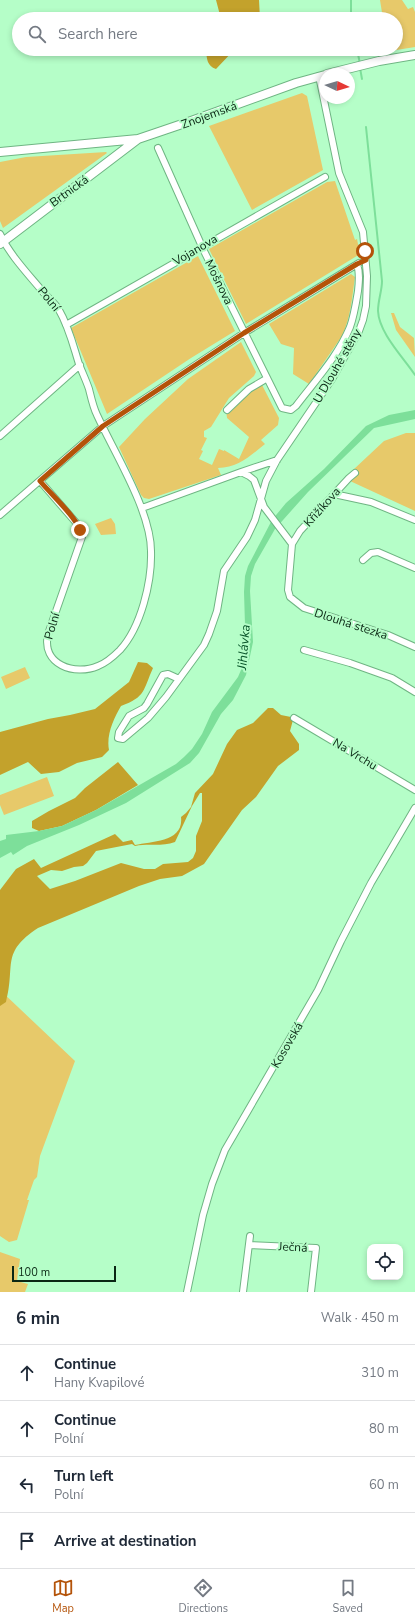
<!DOCTYPE html>
<html lang="en">
<head>
<meta charset="utf-8">
<style>
	body { margin:0; font-family:"Nunito Sans",sans-serif; background:#f2f2f3; color:#1f2937 }
	.controls { position:absolute; right:12px; bottom:12px; display:grid; overflow:hidden; border-radius:8px; box-shadow:0 2px 6px #0003 }
	.controls button { width:36px; height:36px; display:grid; place-items:center; padding:0; border:0; border-bottom:1px solid #e0e1e3; background:#fff; color:#1f2937; font:20px sans-serif }
	.compass { position:absolute; left:319px; top:68px; width:36px; height:36px; border-radius:50%; background:#fff; box-shadow:0 2px 6px #0003; rotate:94deg }
	.scale { position:absolute; left:12px; bottom:10px; width:104px; box-sizing:border-box; padding-left:4px; border:2px solid #0a2714; border-top:0; font-size:11px; line-height:14px; white-space:nowrap; color:#0a2714; -webkit-text-stroke:3px #b5fec8; paint-order:stroke }
	.stop { position:absolute; width:12px; height:12px; margin:-9px; border:3px solid #b45309; border-radius:50%; background:#fff }
	.stop.end { background:#b45309; border-color:#fff; box-shadow:0 1px 4px #0008 }
	.list { margin:0; padding:0; list-style:none }
	h2 { display:flex; justify-content:space-between; align-items:center; height:52px; margin:0; padding:0 16px; font-size:17px }
	h2 small { font-size:13px; font-weight:400; color:#747a83 }
	.list li { display:grid; grid-template-columns:26px 1fr auto; gap:12px; align-items:center; box-sizing:border-box; height:56px; padding:0 16px; border-top:1px solid #e0e1e3 }
	.list b { display:block; font-size:15px; white-space:nowrap }
	.list p { margin:0; font-size:13px; white-space:nowrap; color:#747a83 }
	.list em { font-size:13px; font-style:normal; color:#747a83 }
	.icon { flex:none; width:22px; height:22px; fill:none; stroke:currentColor; stroke-width:2; stroke-linecap:round; stroke-linejoin:round }
	.map { position:relative; flex:none; width:415px; height:1292px; overflow:hidden }
	.search { position:absolute; background:#fff; box-shadow:0 2px 6px #0003; left:12px; right:12px; top:12px; height:44px; display:flex; align-items:center; gap:10px; box-sizing:border-box; padding:0 14px; border-radius:22px; color:#747a83; font-size:15px }
	.sheet { height:276px; background:#fff }
	nav { display:flex; justify-content:space-around; align-items:center; box-sizing:border-box; height:56px; border-top:1px solid #e0e1e3; background:#fff; font-size:11px; color:#747a83 }
	nav a { display:grid; justify-items:center; gap:2px }
	nav .on { color:#b45309 }
	.map>svg:first-child { display:block }
	.green { fill:#e7c96a }
	.forest { fill:#c3a22c; fill-rule:evenodd }
	.water { fill:#7ddf9a }
	.lines { fill:none; stroke-linecap:round; stroke-linejoin:round }
	.stream { stroke:#7ddf9a; stroke-width:2 }
	.minor-casing { stroke:#6fb583; stroke-width:8 }
	.secondary-casing { stroke:#6fb583; stroke-width:10 }
	.minor { stroke:#fff; stroke-width:6 }
	.secondary { stroke:#fff; stroke-width:8 }
	.route { stroke:#b45309; stroke-width:5 }
	.labels { text-anchor:middle; dominant-baseline:central; stroke-width:4; stroke-linejoin:round; paint-order:stroke }
	.street-label { font-size:12px; fill:#0a2714; stroke:#b5fec8 }
	.water-label { font-size:13px; font-style:italic; fill:#09552a; stroke:#b5fec8 }
</style>
</head>
<body>
<div class="map">
<svg width="415" height="1292" viewBox="0 0 415 1292">
	<rect width="100%" height="100%" fill="#b5fec8"/>
	<path class="green" d="M 380,0 L 402,0 L 408,9 L 413,7 L 415,12 L 415,47 L 378,53 L 379,49 L 396,49 L 396,19 L 383,19 Z
		M 302,93 L 307,96 L 323,170 L 252,210 L 209,126 Z
		M 106,152 L 107,153 L 3,228 L 0,221 L 0,162 L 26,157 Z
		M 335,181 L 355,240 L 357,239 L 360,254 L 246,324 L 209,249 L 327,182 Z
		M 198,256 L 235,331 L 191,358 L 107,414 L 71,328 Z
		M 351,274 L 355,277 C 352,297 351,317 342,336 L 309,384 L 293,374 L 294,348 L 281,344 L 269,324 Z
		M 391,313 L 394,313 L 400,327 L 414,338 L 415,357 L 396,330 Z
		M 241,342 L 256,372 L 254,376 L 229,398 L 211,427 L 204,431 L 204,437 L 207,438 L 201,450 L 203,451 L 199,459 L 212,465 L 219,449 L 224,451 L 224,450 L 239,459 L 249,437 L 227,418 L 226,409 L 260,381 L 279,418 L 278,425 L 261,440 L 265,444 C 250,456 238,468 218,468 L 221,475 L 149,499 L 144,498 L 141,495 L 119,447 L 145,419 L 188,379 Z
		M 406,433 L 415,433 L 415,511 L 350,481 L 356,476 L 353,470 L 384,441 Z
		M 111,518 L 115,524 L 116,534 L 101,535 L 95,524 Z
		M 25,667 L 30,678 L 6,689 L 1,677 Z
		M 47,777 L 54,796 L 4,815 L 0,805 L 0,795 Z
		M 0,990 L 75,1061 L 40,1156 L 37,1177 L 34,1180 L 27,1200 L 29,1200 L 17,1240 L 9,1242 L 0,1236 Z
		M 0,1252 L 20,1259 L 17,1281 L 28,1284 L 25,1292 L 0,1292 Z"/>
	<path class="forest" d="M 216,0 L 259,0 L 260,19 L 221,19 Z
		M 208,49 L 235,49 L 216,69 C 207,66 207,59 206,51 Z
		M 138,662 L 147,663 L 153,668 C 143,690 146,697 121,706 C 114,718 106,735 109,750 L 102,757 L 77,763 L 59,772 L 41,774 L 28,762 L 0,775 L 0,732 L 48,719 L 70,715 L 95,709 L 129,682 Z
		M 268,708 L 273,708 L 281,715 L 291,717 L 293,720 L 290,731 L 299,744 L 299,750 L 278,766 L 256,797 L 242,810 L 204,864 L 182,876 L 160,879 L 139,886 L 38,928 C 0,953 16,965 6,1002 L 0,1006 L 0,890 L 16,869 L 34,859 L 41,868 L 115,834 L 123,842 L 132,840 L 135,845 C 152,841 184,842 181,817 L 186,813 L 191,807 L 195,793 L 213,774 L 227,744 L 237,730 L 253,723 ZM 200,793 L 202,793 L 202,821 L 196,836 L 196,851 L 193,858 L 188,862 L 163,864 L 155,869 L 144,869 L 121,863 L 75,881 L 50,889 L 37,876 L 51,870 L 62,871 L 74,867 L 83,866 L 87,863 L 96,851 L 132,844 L 135,846 C 148,843 162,847 175,842 L 192,806 Z
		M 118,762 L 138,785 L 96,810 L 62,826 L 39,831 L 32,828 L 32,821 L 49,811 L 75,798 L 85,788 Z"/>
	<path class="water" d="M 415,410 L 415,419 L 374,428 L 308,492 L 275,529 L 255,564 L 251,576 L 250,591 L 253,642 L 246,675 L 233,700 L 221,714 L 199,753 L 190,763 L 126,803 L 79,825 L 27,846 L 13,855 L 11,852 L 0,858 L 0,841 L 6,839 L 6,835 L 39,831 L 62,826 L 96,810 L 176,764 L 184,757 L 192,749 L 202,734 L 212,712 L 238,677 L 241,670 L 244,650 L 245,625 L 244,592 L 245,576 L 248,566 L 272,520 L 286,503 L 324,469 L 366,426 L 389,415 Z"/>
	<g class="lines">
		<path class="stream" d="M 351,19 L 351,0
			M 357,49 L 360,64
			M 360,68 L 362,79
			M 366,127 L 382,281 C 382,291 378,300 378,311 C 379,333 403,357 415,375"/>
		<g class="minor-casing">
			<path id="minor" d="M 158,148 L 204,251 L 282,408 L 291,410 L 296,406 C 315,381 338,356 350,327 C 354,316 356,303 358,291 C 359,282 360,273 357,264
				M 0,234 C 9,254 29,275 43,292 C 48,298 55,303 59,310 C 69,327 73,345 79,364 C 82,372 86,380 89,389 C 91,397 93,407 97,415 C 114,452 151,511 151,551 C 152,582 141,627 120,650 C 114,656 106,663 98,666 C 75,676 41,665 48,634 L 82,537 L 79,526 L 40,481
				M 66,325 L 325,177
				M 227,410 L 249,389 L 266,379
				M 0,436 L 80,365
				M 277,460 L 241,472 L 249,476 L 254,480 L 264,507 L 292,544
				M 355,473 L 349,478 L 300,531 L 292,544 L 288,590 L 290,597 L 304,608 L 388,635 L 415,647
				M 334,494 L 371,502 L 415,520
				M 142,508 L 241,472
				M 0,515 L 103,426 L 244,333 L 359,263
				M 363,560 L 371,553 L 378,552 L 415,568
				M 304,650 L 350,663 L 392,678 L 415,692
				M 179,679 L 168,674 L 163,675 L 147,704 L 144,708 L 129,716 L 119,732 L 118,738 L 123,739 L 148,718 L 166,697 L 204,645 L 209,634 L 217,611 L 224,571 L 247,537 L 255,520 L 266,481 L 277,460 L 332,379 L 359,331 L 363,320 L 366,306 L 367,276 L 363,232 L 339,173 L 319,76
				M 294,718 L 415,790
				M 249,1245 L 316,1248 L 311,1292
				M 187,1292 L 203,1215 L 212,1184 L 225,1150 L 318,990 L 341,941 L 371,883 L 415,808
				M 243,1292 L 250,1236"/>
		</g>
		<g class="secondary-casing">
			<path id="secondary" d="M 327,74 L 379,61 L 415,55
				M 0,152 L 138,139 L 191,121 L 296,83 L 325,75
				M 0,244 L 138,139"/>
		</g>
		<use href="#minor" class="minor"/>
		<use href="#secondary" class="secondary"/>
	</g>
	<g class="lines">
		<path class="route" d="M 80,530 C 76,517 50,493 40,481 L 103,426 L 244,333 L 357,264 L 366,260 L 365,251"/>
	</g>
	<g class="labels">
		<g class="street-label">
			<text transform="translate(209 115) rotate(-20)">Znojemská</text>
			<text transform="translate(69 191) rotate(-36)">Brtnická</text>
			<text transform="translate(195 250) rotate(-30)">Vojanova</text>
			<text transform="translate(219 282) rotate(64)">Mošnova</text>
			<text transform="translate(49 299) rotate(51)">Polní</text>
			<text transform="translate(337 366) rotate(-60)">U Dlouhé stěny</text>
			<text transform="translate(322 507) rotate(-48)">Křižíkova</text>
			<text transform="translate(351 624) rotate(18)">Dlouhá stezka</text>
			<text transform="translate(52 626) rotate(-74)">Polní</text>
			<text transform="translate(355 754) rotate(31)">Na Vrchu</text>
			<text transform="translate(287 1045) rotate(-60)">Kosovská</text>
			<text transform="translate(293 1247) rotate(3)">Ječná</text>
		</g>
		<g class="water-label">
			<text transform="translate(244 647) rotate(-85)">Jihlávka</text>
		</g>
	</g>
</svg>
<div class="controls">
<button><svg class="icon" aria-label="locate" viewBox="0 0 24 24"><circle cx="12" cy="12" r="6"/><path d="M12 2v4M12 18v4M2 12h4M18 12h4"/></svg></button>
</div>
<svg class="compass" viewBox="-18 -18 36 36"><path d="M0-13l5 13h-10z" fill="#e53935"/><path d="M0 13l5-13h-10z" fill="#747a83"/></svg>
<div class="scale">100 m</div>
<div class="stop" style="left:365px;top:251px"></div>
<div class="stop end" style="left:80px;top:530px"></div>
<div class="search"><svg class="icon" aria-label="search" viewBox="0 0 24 24"><circle cx="10" cy="10" r="6"/><path d="M15 15l6 6"/></svg>Search here</div>
</div>
<section class="sheet">
<h2>6 min<small>Walk · 450 m</small></h2>
<ul class="list">
<li><svg class="icon" aria-label="ahead" viewBox="0 0 24 24"><path d="M12 20V5M6 11l6-6 6 6"/></svg><div><b>Continue</b><p>Hany Kvapilové</p></div><em>310 m</em></li>
<li><svg class="icon" aria-label="ahead" viewBox="0 0 24 24"><path d="M12 20V5M6 11l6-6 6 6"/></svg><div><b>Continue</b><p>Polní</p></div><em>80 m</em></li>
<li><svg class="icon" aria-label="left" viewBox="0 0 24 24"><path d="M17 20v-9H6M10 6l-5 5 5 5"/></svg><div><b>Turn left</b><p>Polní</p></div><em>60 m</em></li>
<li><svg class="icon" aria-label="arrive" viewBox="0 0 24 24"><path d="M6 21V4h12l-3 4 3 4H6"/></svg><div><b>Arrive at destination</b></div></li>
</ul>
</section>
<nav>
<a class="on"><svg class="icon" aria-label="map" viewBox="0 0 24 24"><path d="M3 6l6-2 6 2 6-2v14l-6 2-6-2-6 2zM9 4v14M15 6v14"/></svg>Map</a>
<a><svg class="icon" aria-label="directions" viewBox="0 0 24 24"><path d="M12 3l9 9-9 9-9-9zM9 14v-3h6M13 9l2 2-2 2"/></svg>Directions</a>
<a><svg class="icon" aria-label="saved" viewBox="0 0 24 24"><path d="M7 4h10v16l-5-4-5 4z"/></svg>Saved</a>
</nav>
</body>
</html>
